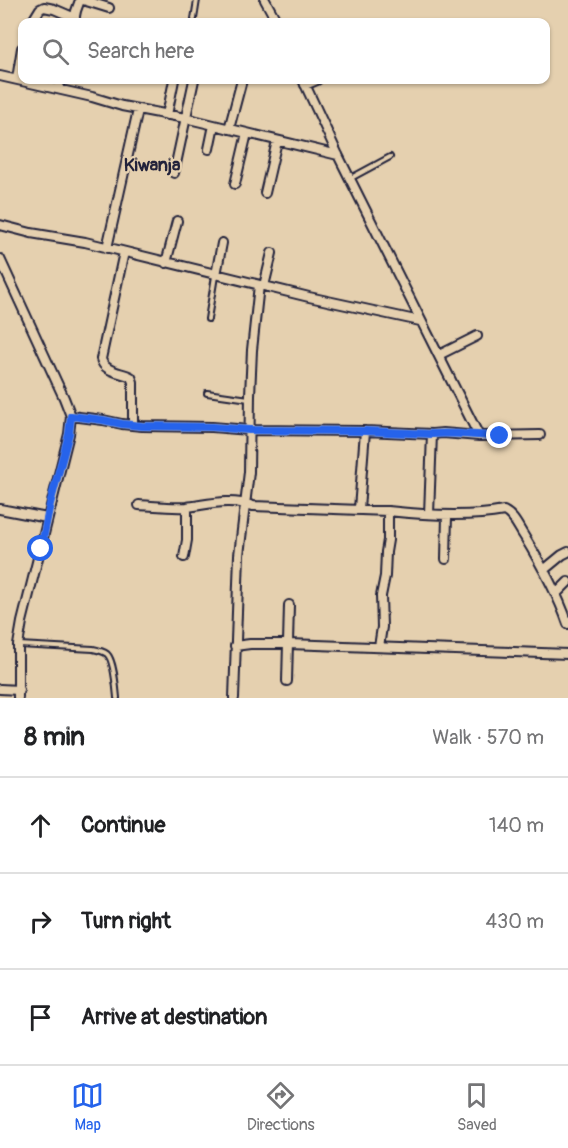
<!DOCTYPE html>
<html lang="en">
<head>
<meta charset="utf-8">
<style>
	body { margin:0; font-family:Pangolin,sans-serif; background:#f6f6f6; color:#202124 }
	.stop { position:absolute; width:18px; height:18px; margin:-14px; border:4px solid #2563eb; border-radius:50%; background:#fff }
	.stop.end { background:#2563eb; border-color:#fff; box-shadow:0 2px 6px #0008 }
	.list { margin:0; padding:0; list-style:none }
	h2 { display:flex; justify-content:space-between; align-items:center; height:78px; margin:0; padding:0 24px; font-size:26px }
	h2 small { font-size:20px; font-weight:400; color:#757577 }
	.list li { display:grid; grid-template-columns:39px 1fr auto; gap:18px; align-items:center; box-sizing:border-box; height:96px; padding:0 24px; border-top:2px solid #e0e0e0 }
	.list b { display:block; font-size:22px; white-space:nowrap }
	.list em { font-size:20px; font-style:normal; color:#757577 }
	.icon { flex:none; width:33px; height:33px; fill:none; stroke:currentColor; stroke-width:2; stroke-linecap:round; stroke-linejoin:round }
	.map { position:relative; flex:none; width:568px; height:698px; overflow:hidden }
	.search { position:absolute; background:#fff; box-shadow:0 2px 4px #0004; left:18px; right:18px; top:18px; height:66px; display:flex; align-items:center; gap:15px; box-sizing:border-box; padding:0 21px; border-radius:12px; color:#757577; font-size:22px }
	.sheet { height:366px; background:#fff }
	nav { display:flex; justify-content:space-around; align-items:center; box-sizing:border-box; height:84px; border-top:2px solid #e0e0e0; background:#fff; font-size:16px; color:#757577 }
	nav a { display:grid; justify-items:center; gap:3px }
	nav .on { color:#2563eb }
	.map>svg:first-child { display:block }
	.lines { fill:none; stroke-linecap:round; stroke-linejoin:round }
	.lane-casing { stroke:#22223b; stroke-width:8 }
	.street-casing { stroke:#22223b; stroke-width:12 }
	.lane { stroke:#e5d0af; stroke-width:4 }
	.street { stroke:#e5d0af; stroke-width:8 }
	.route { stroke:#2563eb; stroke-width:8 }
	.labels { text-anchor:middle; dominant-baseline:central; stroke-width:4.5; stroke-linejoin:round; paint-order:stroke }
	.neighbourhood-label { font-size:18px; font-weight:bold; fill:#22223b; stroke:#e5d0af }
</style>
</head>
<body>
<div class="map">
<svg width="568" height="698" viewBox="0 0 568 698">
	<rect width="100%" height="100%" fill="#e5d0af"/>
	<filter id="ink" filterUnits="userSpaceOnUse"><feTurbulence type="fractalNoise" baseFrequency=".0167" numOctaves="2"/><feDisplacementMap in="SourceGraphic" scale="12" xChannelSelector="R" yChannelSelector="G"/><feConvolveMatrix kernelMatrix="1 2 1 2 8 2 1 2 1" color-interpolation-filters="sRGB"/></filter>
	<g filter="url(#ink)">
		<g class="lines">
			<g class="lane-casing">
				<path id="lane" d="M 194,19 L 197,0
					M 351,178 L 390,157
					M 208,319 L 215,276
					M 207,393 L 249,399
					M 19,645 L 93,649 C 98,650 103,651 107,654 C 114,660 116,688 117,698"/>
			</g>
			<g class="street-casing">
				<path id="street" d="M 83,0 L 109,8
					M 265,0 L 277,22
					M 74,21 L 76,11 L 80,0
					M 32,22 L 40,9 L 44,7 L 54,9 L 75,18
					M 0,76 L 92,97 L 122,106 L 185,118 L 338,155
					M 17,79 L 22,48
					M 303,80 L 338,155 L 479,436
					M 305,85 L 317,80
					M 58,89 L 61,80
					M 167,115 L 174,80
					M 229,129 L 242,80
					M 209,149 L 214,125
					M 174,173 L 194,80
					M 235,184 L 247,133
					M 265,193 L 277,141
					M 0,225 L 31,233 L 85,242 L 309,297 L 420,321
					M 107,248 L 138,110
					M 124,252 L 101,359 C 104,372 121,372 131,377 L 133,382 L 133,425
					M 0,259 L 64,398 L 71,416 L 69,434 L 22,622 L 18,645 L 18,698
					M 166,263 L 177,221
					M 216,275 L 222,243
					M 264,286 L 272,253
					M 439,355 L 477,336
					M 71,416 L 103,420 L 122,424 L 142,426 L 212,427 L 249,430 L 365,431 L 432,434
					M 139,505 C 155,506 171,508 187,507 C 210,504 230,498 253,506 L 388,511 L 388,540 L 386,552 L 385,576 L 381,596 L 382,627 L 379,647
					M 0,509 L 47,518
					M 359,509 L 365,431
					M 388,511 C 425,515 467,518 504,511 C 514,516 518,527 524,536 C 541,564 557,592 568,624
					M 429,514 L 432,434 L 443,433 L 479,436 L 540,435
					M 184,557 L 187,540 L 187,507
					M 446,559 L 447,515
					M 545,569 L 562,555 L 568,552
					M 556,594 L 568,582
					M 235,646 L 250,644 L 289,644 L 568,654
					M 287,681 L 289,605
					M 0,689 L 19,690
					M 234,698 L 239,555 L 249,472 L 250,395 L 252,350 L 259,285"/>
			</g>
			<use href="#lane" class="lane"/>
			<use href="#street" class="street"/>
		</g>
	</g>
	<g class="lines" filter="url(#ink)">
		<path class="route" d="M 41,549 L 50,504 L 69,434 L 71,416 L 103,420 L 122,424 L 142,426 L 212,427 L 249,430 L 365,431 L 432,434 C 455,432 477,436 500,436"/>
	</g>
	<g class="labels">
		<g class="neighbourhood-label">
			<text x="152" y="165">Kiwanja</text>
		</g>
	</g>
</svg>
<div class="stop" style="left:41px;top:549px"></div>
<div class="stop end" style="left:500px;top:436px"></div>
<div class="search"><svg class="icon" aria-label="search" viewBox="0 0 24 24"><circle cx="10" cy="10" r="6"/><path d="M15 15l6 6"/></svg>Search here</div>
</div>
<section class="sheet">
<h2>8 min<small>Walk · 570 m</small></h2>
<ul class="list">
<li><svg class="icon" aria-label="ahead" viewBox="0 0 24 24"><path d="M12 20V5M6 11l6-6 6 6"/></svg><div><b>Continue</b></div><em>140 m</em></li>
<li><svg class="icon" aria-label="right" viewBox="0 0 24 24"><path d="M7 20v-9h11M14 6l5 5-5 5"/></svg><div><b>Turn right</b></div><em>430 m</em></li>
<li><svg class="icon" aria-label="arrive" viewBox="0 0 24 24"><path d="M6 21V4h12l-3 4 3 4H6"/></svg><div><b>Arrive at destination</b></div></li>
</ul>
</section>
<nav>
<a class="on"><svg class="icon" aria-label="map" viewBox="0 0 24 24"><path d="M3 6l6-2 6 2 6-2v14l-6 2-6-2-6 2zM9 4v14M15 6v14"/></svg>Map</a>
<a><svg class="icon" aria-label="directions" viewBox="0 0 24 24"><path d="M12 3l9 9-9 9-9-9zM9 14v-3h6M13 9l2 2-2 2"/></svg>Directions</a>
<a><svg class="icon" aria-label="saved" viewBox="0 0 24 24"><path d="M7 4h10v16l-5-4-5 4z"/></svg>Saved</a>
</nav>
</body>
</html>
